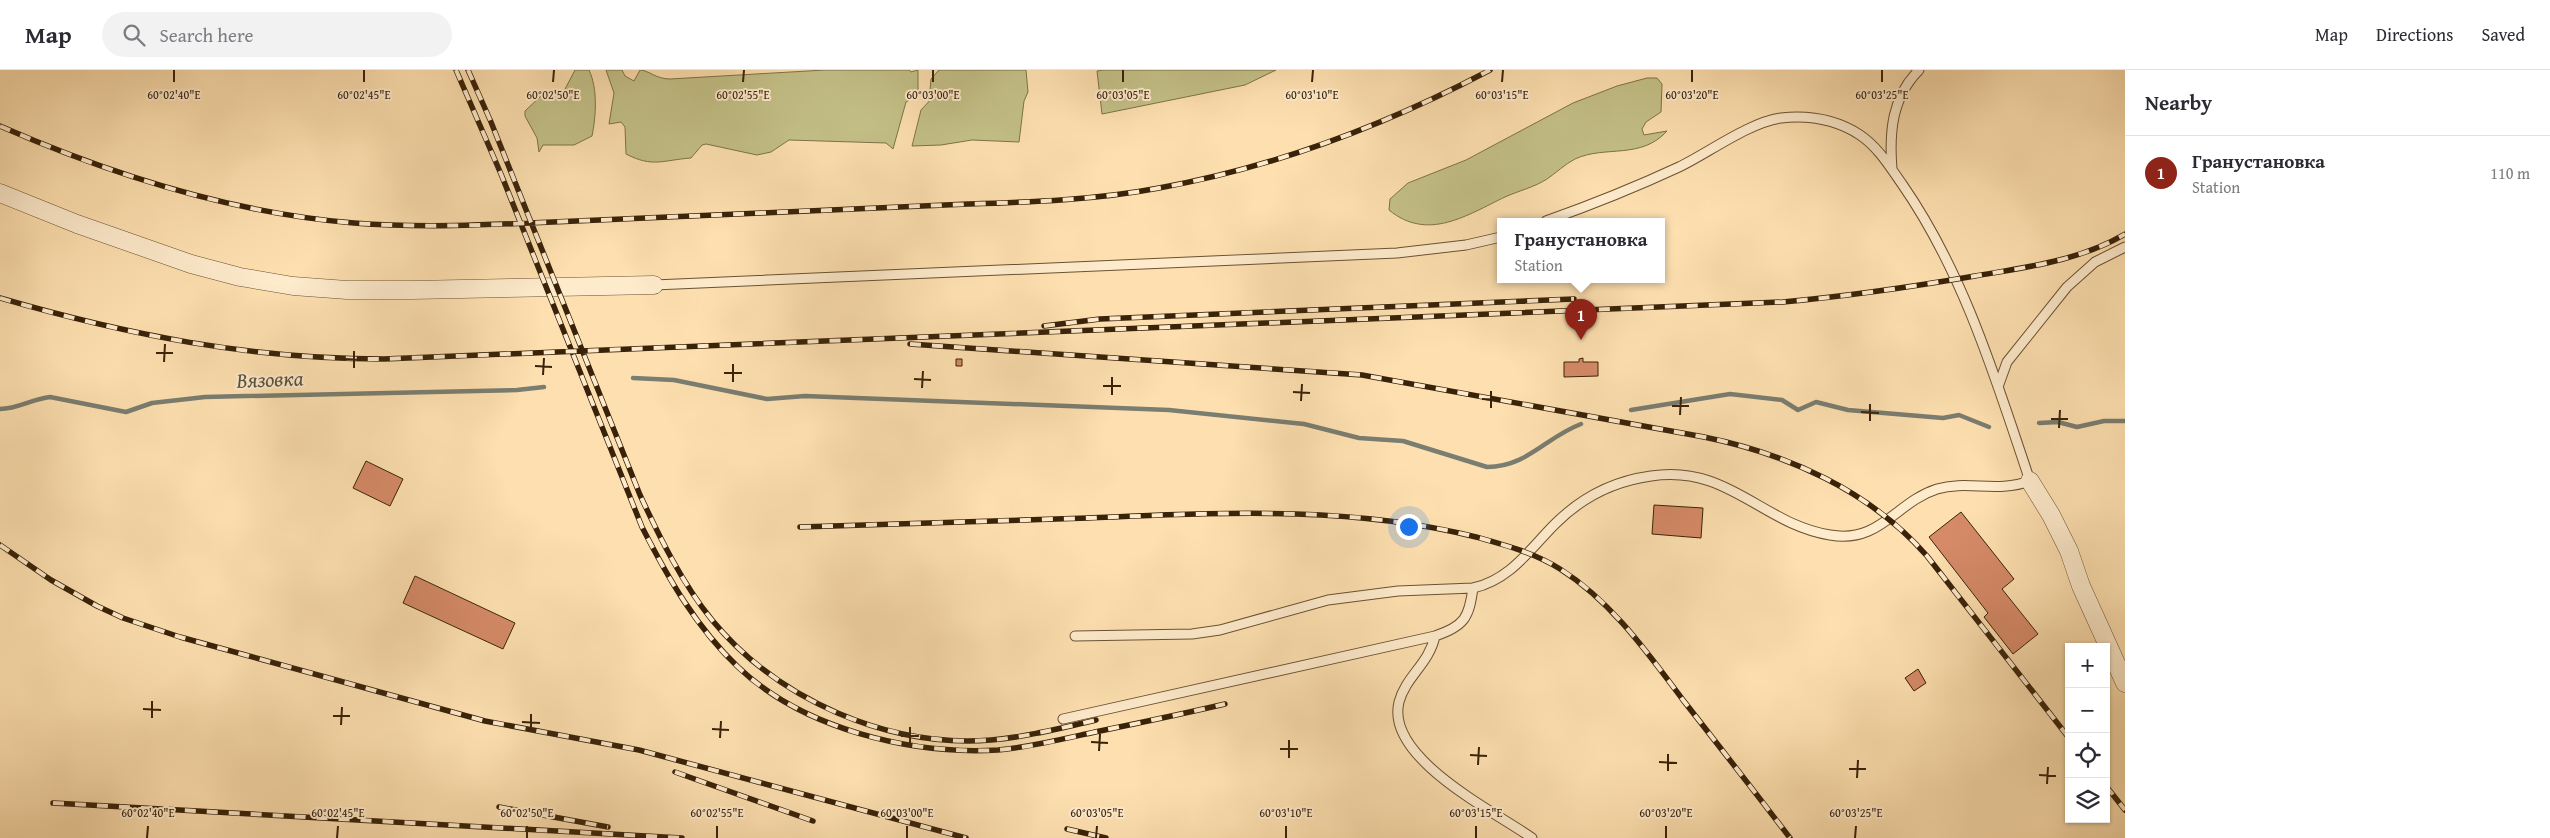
<!DOCTYPE html>
<html lang="en">
<head>
<meta charset="utf-8">
<style>
	body { margin:0; font-family:"Gentium Book Plus",serif; background:#f2f2f3; color:#2b2b33 }
	.controls { position:absolute; right:15px; bottom:15px; display:grid; overflow:hidden; border-radius:0px; box-shadow:0 1px 4px #0004 }
	.controls button { width:45px; height:45px; display:grid; place-items:center; padding:0; border:0; border-bottom:1px solid #e1e1e2; background:#fff; color:#2b2b33; font:25px sans-serif }
	.you { position:absolute; left:1408px; top:456px; width:18px; height:18px; margin:-12px; border:4px solid #fff; border-radius:50%; background:#1a73e8; box-shadow:0 0 0 8px #1a73e833 }
	.badge { display:grid; place-items:center; width:32px; height:32px; border-radius:50%; background:#8f2418; color:#fff; font-size:16px; font-weight:700 }
	.pin { position:absolute; translate:-50% -41px; filter:drop-shadow(0 1px 2px #0008) }
	.pin::after { content:''; position:absolute; top:26px; width:18px; height:15px; background:inherit; clip-path:polygon(0 0,100% 0,50% 100%) }
	.popup { position:absolute; left:1497px; top:148px; width:168px; height:65px; box-sizing:border-box; display:grid; place-content:center; border-radius:0px; background:#fff; filter:drop-shadow(0 1px 4px #0005); font-size:16px; white-space:nowrap; color:#7c7c81 }
	.popup b { font-size:19px; color:#2b2b33 }
	.popup::after { content:''; position:absolute; left:50%; top:100%; margin-left:-10px; border:10px solid transparent; border-top-color:#fff }
	.list { margin:0; padding:0; list-style:none }
	h2 { display:flex; justify-content:space-between; align-items:center; height:65px; margin:0; padding:0 20px; font-size:21px }
	h2 small { font-size:16px; font-weight:400; color:#7c7c81 }
	.list li { display:grid; grid-template-columns:32px 1fr auto; gap:15px; align-items:center; box-sizing:border-box; height:75px; padding:0 20px; border-top:1px solid #e1e1e2 }
	.list b { display:block; font-size:19px; white-space:nowrap }
	.list p { margin:0; font-size:16px; white-space:nowrap; color:#7c7c81 }
	.list em { font-size:16px; font-style:normal; color:#7c7c81 }
	.icon { flex:none; width:28px; height:28px; fill:none; stroke:currentColor; stroke-width:2; stroke-linecap:round; stroke-linejoin:round }
	.map { position:relative; flex:none; width:2125px; height:768px; overflow:hidden }
	header { display:flex; align-items:center; gap:30px; box-sizing:border-box; height:70px; padding:0 25px; background:#fff; border-bottom:1px solid #e1e1e2 }
	header strong { font-size:24px }
	nav { display:flex; gap:28px; margin-inline-start:auto; font-size:18px }
	.search { width:350px; height:45px; background:#f2f2f3; display:flex; align-items:center; gap:12px; box-sizing:border-box; padding:0 18px; border-radius:28px; color:#7c7c81; font-size:19px }
	main { display:flex }
	aside { flex:1; background:#fff }
	.map>svg:first-child { display:block }
	.green { fill:#c4c188; stroke:#7e7248 }
	.lines { fill:none; stroke-linecap:round; stroke-linejoin:round }
	.stream { stroke:#7a7d71; stroke-width:4.5 }
	.building { fill:#d68a68; stroke:#392209 }
	.lane-casing { stroke:#6a5233; stroke-width:11 }
	.street-casing { stroke:#6a5233; stroke-width:19 }
	.lane { stroke:#feebcc; stroke-width:9 }
	.street { stroke:#feebcc; stroke-width:18 }
	.rail-casing { stroke:#392209; stroke-width:5.5 }
	.rail { stroke:#feebcc; stroke-width:4; stroke-dasharray:11; stroke-linecap:butt }
	.ticks { fill:none; stroke:#392209; stroke-width:2 }
	.labels { text-anchor:middle; dominant-baseline:central; stroke-width:4; stroke-linejoin:round; paint-order:stroke }
	.water-label { font-size:21px; font-style:italic; fill:#59503d; stroke:#feebcc }
	.ticks-label { font-size:12px; text-anchor:middle; fill:#392209; stroke:#feebcc; stroke-width:4; stroke-linejoin:round; paint-order:stroke }
</style>
</head>
<body>
<header>
<strong>Map</strong>
<div class="search"><svg class="icon" aria-label="search" viewBox="0 0 24 24"><circle cx="10" cy="10" r="6"/><path d="M15 15l6 6"/></svg>Search here</div>
<nav><a>Map</a><a>Directions</a><a>Saved</a></nav>
</header>
<main>
<div class="map">
<svg width="2125" height="768" viewBox="0 0 2125 768">
	<rect width="100%" height="100%" fill="#fee0b0"/>
	<filter id="stains"><feTurbulence type="fractalNoise" baseFrequency=".004" numOctaves="4"/><feColorMatrix values="0 0 0 0 .2 0 0 0 0 .09 0 0 0 0 .02 0 0 0 .5 -.17"/></filter>
	<radialGradient id="worn" r=".72"><stop offset=".6" stop-color="#630" stop-opacity="0"/><stop offset="1" stop-color="#630" stop-opacity=".3"/></radialGradient>
	<path class="green" d="M 575,0 L 589,0 C 598,19 596,46 592,66 L 574,75 L 543,75 L 539,82 L 537,68 L 525,46 L 525,41 L 541,26 L 564,21 Z
		M 606,0 L 622,0 L 625,6 L 634,11 L 640,0 C 648,0 656,9 670,9 L 825,0 L 909,0 L 911,2 L 918,0 L 918,25 L 906,32 L 893,79 L 886,73 L 789,70 L 771,82 L 757,85 L 706,74 L 702,75 L 691,88 C 663,90 653,98 626,84 L 625,57 L 621,52 L 609,54 L 614,23 Z
		M 939,0 L 1026,0 L 1028,22 L 1024,31 L 1019,72 L 972,70 L 941,75 L 912,76 L 921,40 L 934,26 L 930,20 L 931,9 Z
		M 1103,0 L 1276,0 L 1245,15 L 1102,44 L 1097,1 Z
		M 1647,8 L 1657,8 L 1662,14 L 1661,42 L 1646,52 L 1642,59 L 1644,65 L 1667,61 C 1641,90 1605,75 1575,89 C 1565,94 1556,103 1547,109 C 1535,117 1518,121 1505,127 C 1467,145 1428,172 1389,140 L 1390,129 L 1408,113 L 1466,90 L 1573,33 L 1617,16 Z"/>
	<g class="lines">
		<path class="stream" d="M 633,308 L 674,310 L 767,329 L 805,326 L 1169,340 L 1304,354 L 1359,368 L 1403,371 L 1487,397 C 1527,397 1546,367 1581,354
			M 0,339 C 18,339 32,329 50,327 L 126,342 L 152,333 L 205,327 L 517,320 L 544,317
			M 1631,340 L 1730,324 L 1782,330 L 1798,340 L 1816,332 L 1848,340 L 1943,348 L 1959,345 L 1989,357
			M 2039,353 L 2058,352 L 2077,357 L 2104,351 L 2125,351"/>
	</g>
	<path class="building" d="M 1583,288 L 1583,292 L 1598,292 L 1598,306 L 1564,307 L 1564,292 L 1579,292 L 1579,289 Z
		M 956,289 L 962,289 L 962,296 L 956,296 Z
		M 366,391 L 403,409 L 390,436 L 353,418 Z
		M 1654,435 L 1703,438 L 1701,468 L 1652,464 Z
		M 1961,442 L 2014,509 L 2002,519 L 2038,564 L 2013,584 L 1984,547 L 1988,543 L 1929,467 Z
		M 415,506 L 515,553 L 503,579 L 403,533 Z
		M 1918,599 L 1926,613 L 1914,621 L 1905,608 Z"/>
	<g class="lines">
		<g class="lane-casing">
			<path id="lane" d="M 1892,99 C 1889,62 1892,27 1919,0
				M 654,215 L 1397,183 L 1466,175 L 1501,167
				M 1998,317 L 2007,292 L 2067,217 L 2095,192 L 2125,177
				M 1075,566 L 1192,564 L 1220,560 L 1328,530 L 1398,521 L 1473,518
				M 1063,649 L 1435,566
				M 1532,768 C 1494,741 1385,688 1399,632 C 1406,606 1429,594 1435,566 C 1465,556 1469,547 1473,518 C 1510,510 1530,479 1555,454 C 1581,428 1614,411 1651,406 C 1728,394 1762,454 1830,465 C 1880,474 1896,432 1937,419 C 1967,410 1997,423 2030,411 C 1996,310 1964,203 1902,114 C 1890,97 1878,77 1860,65 C 1837,50 1809,45 1781,48 C 1750,52 1708,83 1679,97 C 1636,117 1591,135 1546,151"/>
		</g>
		<g class="street-casing">
			<path id="street" d="M 0,123 L 77,154 L 191,194 L 240,207 L 293,216 L 347,220 L 412,220 L 654,215
				M 2030,411 L 2051,445 L 2069,481 L 2081,516 L 2125,613"/>
		</g>
		<use href="#lane" class="lane"/>
		<use href="#street" class="street"/>
		<g class="rail-casing">
			<path id="rail" d="M 456,0 L 501,104 L 642,457 C 668,508 696,557 738,597 C 803,659 911,685 998,680 C 1031,677 1063,669 1095,662 C 1139,653 1182,644 1225,634
				M 468,0 L 491,52 L 640,425 C 660,468 682,513 712,550 C 778,630 888,678 991,670 C 1026,667 1061,658 1096,650
				M 0,56 C 112,105 232,143 354,153 C 420,158 487,155 553,152 C 622,149 692,146 761,143 C 830,140 899,137 968,134 C 1031,132 1096,130 1159,118 C 1275,97 1386,55 1490,0
				M 0,228 C 127,265 251,289 384,289 L 1783,232 C 1848,226 1911,217 1975,206 C 2027,197 2079,191 2125,164
				M 1044,256 L 1100,249 L 1574,229
				M 910,274 L 1362,305 L 1704,367 C 1788,384 1870,421 1927,486 L 2069,668
				M 800,457 C 896,454 992,451 1088,448 C 1217,443 1349,435 1476,467 C 1505,475 1535,483 1560,499 C 1611,531 1647,582 1683,630 C 1719,676 1755,722 1790,768
				M 0,475 L 51,510 L 97,536 L 123,548 L 180,567 L 485,651 L 639,680 L 966,768
				M 675,702 L 813,751
				M 2106,716 L 2125,740
				M 53,733 L 682,768
				M 499,737 L 608,757
				M 1067,759 L 1106,768"/>
		</g>
		<use href="#rail" class="rail"/>
	</g>
	<path class="ticks" d="M 174,12 L 174,0M 364,12 L 364,0M 553,12 L 554,0M 743,12 L 744,0M 933,12 L 933,0M 1123,12 L 1123,0M 1312,12 L 1313,0M 1502,12 L 1503,0M 1692,12 L 1692,0M 1882,12 L 1882,0M 156,283 L 173,283M 345,289 L 363,290M 164,292 L 165,274M 535,296 L 552,297M 354,298 L 354,281M 724,303 L 742,303M 543,305 L 544,288M 914,309 L 931,310M 733,312 L 733,294M 1103,316 L 1121,316M 922,318 L 923,301M 1293,322 L 1310,323M 1112,325 L 1112,307M 1482,329 L 1500,330M 1301,331 L 1302,314M 1672,336 L 1689,336M 1491,338 L 1491,321M 1861,342 L 1879,343M 1680,345 L 1681,327M 2051,349 L 2068,349M 1870,351 L 1870,334M 2059,358 L 2060,340M 143,639 L 161,640M 333,646 L 350,646M 152,648 L 152,631M 522,652 L 540,653M 341,655 L 342,637M 712,659 L 729,660M 531,661 L 531,644M 901,666 L 919,666M 720,668 L 721,651M 1091,672 L 1108,673M 910,675 L 910,657M 1280,679 L 1298,679M 1099,681 L 1100,664M 1470,685 L 1487,686M 1289,688 L 1289,670M 1659,692 L 1677,693M 1478,695 L 1479,677M 1849,699 L 1866,699M 1668,701 L 1668,684M 2039,705 L 2056,706M 1857,708 L 1858,690M 2047,714 L 2048,697M 147,768 L 148,756M 337,768 L 338,756M 527,768 L 527,756M 717,768 L 717,756M 907,768 L 907,756M 1096,768 L 1097,756M 1286,768 L 1286,756M 1476,768 L 1476,756M 1666,768 L 1666,756M 1855,768 L 1856,756"/>
	<g class="labels">
		<g class="water-label">
			<text transform="translate(270 309) rotate(-2)">Вязовка</text>
		</g>
	</g>
	<g class="ticks-label">
		<text x="174" y="29">60°02'40"E</text>
		<text x="364" y="29">60°02'45"E</text>
		<text x="553" y="29">60°02'50"E</text>
		<text x="743" y="29">60°02'55"E</text>
		<text x="933" y="29">60°03'00"E</text>
		<text x="1123" y="29">60°03'05"E</text>
		<text x="1312" y="29">60°03'10"E</text>
		<text x="1502" y="29">60°03'15"E</text>
		<text x="1692" y="29">60°03'20"E</text>
		<text x="1882" y="29">60°03'25"E</text>
		<text x="148" y="747">60°02'40"E</text>
		<text x="338" y="747">60°02'45"E</text>
		<text x="527" y="747">60°02'50"E</text>
		<text x="717" y="747">60°02'55"E</text>
		<text x="907" y="747">60°03'00"E</text>
		<text x="1097" y="747">60°03'05"E</text>
		<text x="1286" y="747">60°03'10"E</text>
		<text x="1476" y="747">60°03'15"E</text>
		<text x="1666" y="747">60°03'20"E</text>
		<text x="1856" y="747">60°03'25"E</text>
	</g>
	<rect width="100%" height="100%" filter="url(#stains)"/>
	<rect width="100%" height="100%" fill="url(#worn)"/>
</svg>
<div class="controls">
<button>+</button>
<button>−</button>
<button><svg class="icon" aria-label="locate" viewBox="0 0 24 24"><circle cx="12" cy="12" r="6"/><path d="M12 2v4M12 18v4M2 12h4M18 12h4"/></svg></button>
<button><svg class="icon" aria-label="layers" viewBox="0 0 24 24"><path d="M12 4l9 5-9 5-9-5zM3 14l9 5 9-5"/></svg></button>
</div>
<div class="you"></div>
<div class="pin badge" style="left:1581px;top:270px">1</div>
<div class="popup"><b>Гранустановка</b>Station</div>
</div>
<aside>
<h2>Nearby<small></small></h2>
<ul class="list">
<li><span class="badge">1</span><div><b>Гранустановка</b><p>Station</p></div><em>110 m</em></li>
</ul>
</aside>
</main>
</body>
</html>
